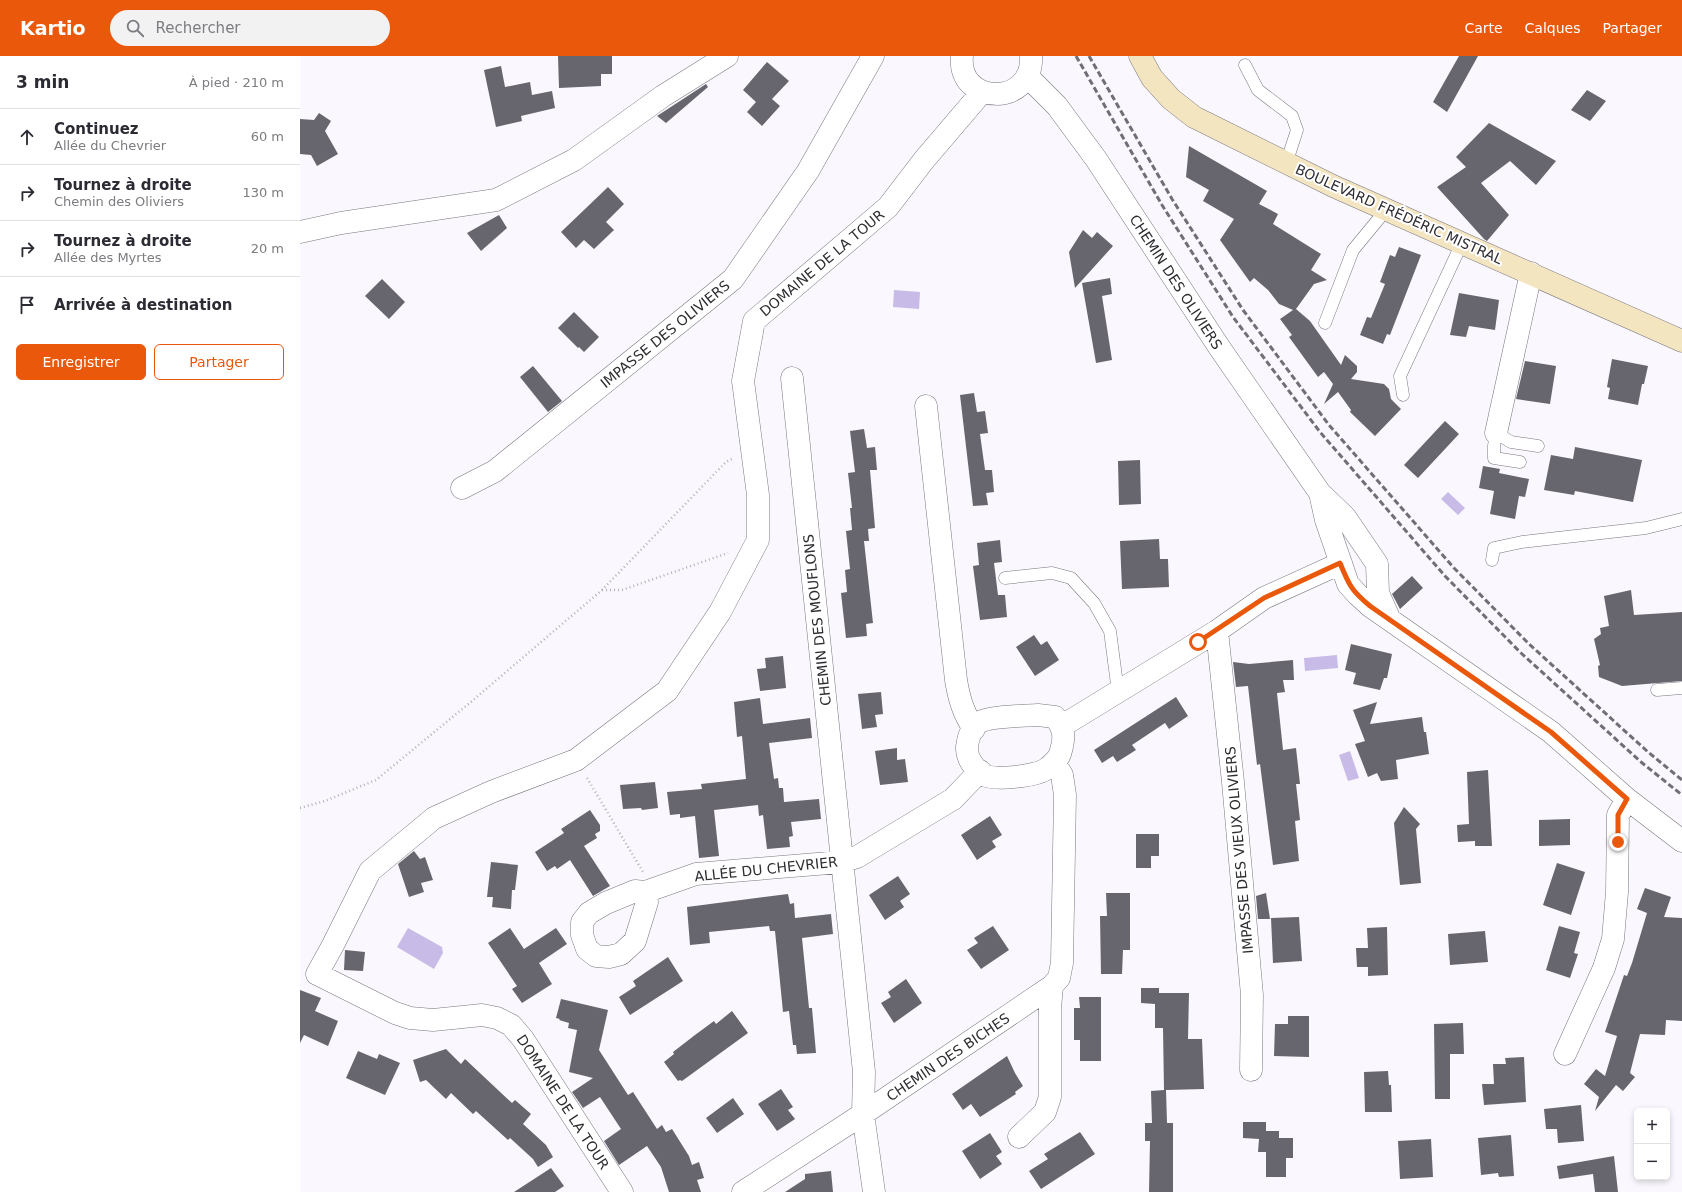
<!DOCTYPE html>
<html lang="fr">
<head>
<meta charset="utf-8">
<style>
	body { margin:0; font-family:"DejaVu Sans",sans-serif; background:#f2f2f3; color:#2b2b33 }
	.controls { position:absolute; right:12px; bottom:12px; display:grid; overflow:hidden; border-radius:6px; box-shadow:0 2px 6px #0003 }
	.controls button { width:36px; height:36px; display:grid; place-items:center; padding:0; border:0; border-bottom:1px solid #e1e1e2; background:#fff; color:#2b2b33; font:20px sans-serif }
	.stop { position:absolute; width:12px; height:12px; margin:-9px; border:3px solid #ea580c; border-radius:50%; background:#fff }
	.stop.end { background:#ea580c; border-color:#fff; box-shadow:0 1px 4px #0008 }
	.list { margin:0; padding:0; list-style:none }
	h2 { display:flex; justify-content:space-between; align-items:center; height:52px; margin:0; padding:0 16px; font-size:17px }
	h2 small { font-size:13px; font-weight:400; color:#7c7c81 }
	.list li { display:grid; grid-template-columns:26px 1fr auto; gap:12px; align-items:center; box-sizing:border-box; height:56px; padding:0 16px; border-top:1px solid #e1e1e2 }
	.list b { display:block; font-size:15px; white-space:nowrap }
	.list p { margin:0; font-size:13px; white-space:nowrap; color:#7c7c81 }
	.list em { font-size:13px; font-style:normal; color:#7c7c81 }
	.actions { display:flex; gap:8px; padding:12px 16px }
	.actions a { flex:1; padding:9px 0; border:1px solid #ea580c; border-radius:6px; text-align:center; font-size:14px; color:#ea580c }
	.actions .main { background:#ea580c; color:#fff }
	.icon { flex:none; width:22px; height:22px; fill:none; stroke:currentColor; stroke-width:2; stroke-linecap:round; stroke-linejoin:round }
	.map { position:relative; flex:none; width:1382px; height:1136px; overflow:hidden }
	header { display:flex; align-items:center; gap:24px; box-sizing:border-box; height:56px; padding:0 20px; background:#ea580c; color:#fff }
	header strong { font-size:19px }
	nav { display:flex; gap:22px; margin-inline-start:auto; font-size:14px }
	.search { width:280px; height:36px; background:#f2f2f3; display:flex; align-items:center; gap:10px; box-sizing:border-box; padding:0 14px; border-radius:22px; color:#7c7c81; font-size:15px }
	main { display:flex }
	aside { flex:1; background:#fff }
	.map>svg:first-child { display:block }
	.water { fill:#c8bbe7 }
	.building { fill:#67656d }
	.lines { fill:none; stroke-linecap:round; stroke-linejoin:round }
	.service-casing { stroke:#78767e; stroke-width:13 }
	.minor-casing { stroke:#78767e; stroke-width:23 }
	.secondary-casing { stroke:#78767e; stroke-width:23 }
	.path { stroke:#b3b1b6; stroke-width:2.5; stroke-dasharray:1 3; stroke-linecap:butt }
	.service { stroke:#fff; stroke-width:12 }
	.minor { stroke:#fff; stroke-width:22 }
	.secondary { stroke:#f4e5c1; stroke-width:22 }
	.rail { stroke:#716f74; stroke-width:3; stroke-dasharray:6 3; stroke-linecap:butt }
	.route { stroke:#ea580c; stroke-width:5 }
	.labels { text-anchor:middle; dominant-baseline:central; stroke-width:4; stroke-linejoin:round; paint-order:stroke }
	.street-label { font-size:14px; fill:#2e2d31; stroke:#fff }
</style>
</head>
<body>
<header>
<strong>Kartio</strong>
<div class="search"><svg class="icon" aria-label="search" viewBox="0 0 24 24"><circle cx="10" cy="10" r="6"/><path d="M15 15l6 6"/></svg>Rechercher</div>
<nav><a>Carte</a><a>Calques</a><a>Partager</a></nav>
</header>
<main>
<aside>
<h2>3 min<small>À pied · 210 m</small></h2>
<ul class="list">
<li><svg class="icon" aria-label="ahead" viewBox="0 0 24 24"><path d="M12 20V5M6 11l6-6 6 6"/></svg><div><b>Continuez</b><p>Allée du Chevrier</p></div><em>60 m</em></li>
<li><svg class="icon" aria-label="right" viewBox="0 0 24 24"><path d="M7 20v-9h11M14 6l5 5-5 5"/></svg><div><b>Tournez à droite</b><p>Chemin des Oliviers</p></div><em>130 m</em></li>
<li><svg class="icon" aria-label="right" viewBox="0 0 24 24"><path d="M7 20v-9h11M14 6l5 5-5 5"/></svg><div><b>Tournez à droite</b><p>Allée des Myrtes</p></div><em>20 m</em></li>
<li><svg class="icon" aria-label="arrive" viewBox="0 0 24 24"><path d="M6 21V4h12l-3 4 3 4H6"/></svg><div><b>Arrivée à destination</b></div></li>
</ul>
<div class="actions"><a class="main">Enregistrer</a><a>Partager</a></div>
</aside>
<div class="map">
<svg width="1382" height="1136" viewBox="0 0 1382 1136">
	<rect width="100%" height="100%" fill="#faf8fe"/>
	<path class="water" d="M 594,234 L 620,236 L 619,253 L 593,251 Z
		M 1148,436 L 1165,452 L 1158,459 L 1141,443 Z
		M 1037,599 L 1038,612 L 1005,615 L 1004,602 Z
		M 1050,695 L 1059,722 L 1048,725 L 1039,699 Z
		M 108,872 L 142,891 L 143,897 L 134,913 L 97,891 Z"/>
	<path class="building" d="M 258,0 L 312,0 L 312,18 L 301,18 L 301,30 L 259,32 Z
		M 1159,0 L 1178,0 L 1147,56 L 1133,46 Z
		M 467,6 L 489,25 L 472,43 L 480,50 L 462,70 L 447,56 L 456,46 L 443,34 Z
		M 201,10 L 205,31 L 230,26 L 232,39 L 252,35 L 255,52 L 221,60 L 222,65 L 196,71 L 184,14 Z
		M 406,28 L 408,31 L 366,67 L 357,60 Z
		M 1287,34 L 1306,45 L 1290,65 L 1271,54 Z
		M 19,57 L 31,65 L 25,75 L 38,98 L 17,110 L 11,99 L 0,98 L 0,63 L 14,64 Z
		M 1189,67 L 1256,105 L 1236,129 L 1210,105 L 1181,127 L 1209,159 L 1187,185 L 1184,183 L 1137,131 L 1166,111 L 1156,101 Z
		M 889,90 L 967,135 L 959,148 L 978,158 L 973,168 L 1021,198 L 1011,214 L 1027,224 L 1014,228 L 996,253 L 1010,265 L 1041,309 L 1045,299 L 1057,310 L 1057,316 L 1051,323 L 1084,328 L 1089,333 L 1091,343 L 1101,353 L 1075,380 L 1050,356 L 1051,354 L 1038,336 L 1024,348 L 1033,328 L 1024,316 L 1018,321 L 989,281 L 992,279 L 980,263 L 993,254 L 979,248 L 968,234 L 954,222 L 950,226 L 920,184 L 934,163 L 903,145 L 909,134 L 886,121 Z
		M 308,131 L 324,148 L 306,166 L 314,174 L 294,193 L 284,184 L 276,192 L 261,176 Z
		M 199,159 L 207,172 L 181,195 L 167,177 Z
		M 783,174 L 792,182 L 797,176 L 813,190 L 775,232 L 769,196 Z
		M 1099,191 L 1121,199 L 1090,279 L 1087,278 L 1083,288 L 1060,279 L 1067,261 L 1071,262 L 1085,228 L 1080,226 L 1090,199 L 1095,201 Z
		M 810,222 L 812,238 L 802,240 L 812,304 L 796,307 L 782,227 Z
		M 82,223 L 105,246 L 89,263 L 65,240 Z
		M 1159,237 L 1199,244 L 1195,274 L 1169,270 L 1166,281 L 1150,279 Z
		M 274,256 L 299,281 L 284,296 L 279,291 L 278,292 L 258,272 Z
		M 1312,303 L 1348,310 L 1344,328 L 1342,328 L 1338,349 L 1308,343 L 1310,332 L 1307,331 Z
		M 1225,305 L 1256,310 L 1250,348 L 1216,343 Z
		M 233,310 L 262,345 L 248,356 L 220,321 Z
		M 674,337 L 677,356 L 685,355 L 688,377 L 680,378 L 685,414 L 692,414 L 694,436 L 686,437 L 688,449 L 673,450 L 660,339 Z
		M 1145,365 L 1159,378 L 1118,422 L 1104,409 Z
		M 564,373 L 567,392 L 575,391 L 577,414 L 570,414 L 575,472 L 568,473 L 569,485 L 564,485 L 573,567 L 566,568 L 567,580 L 546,582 L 541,537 L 547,536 L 545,514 L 550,513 L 546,475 L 552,474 L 550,452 L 552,452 L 548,417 L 555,416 L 550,375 Z
		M 1275,391 L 1342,404 L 1333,446 L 1275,435 L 1274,439 L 1244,434 L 1251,399 L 1273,403 Z
		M 840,404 L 841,448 L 819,449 L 818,405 Z
		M 1183,410 L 1200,413 L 1199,417 L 1229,423 L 1225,441 L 1219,440 L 1215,463 L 1190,458 L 1194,435 L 1179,432 Z
		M 859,483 L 860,503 L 868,503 L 869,531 L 822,533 L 820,485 Z
		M 700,484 L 702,506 L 694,507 L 698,539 L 705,539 L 707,561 L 680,564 L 673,510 L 679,509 L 677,487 Z
		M 1112,520 L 1123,532 L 1100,553 L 1092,538 Z
		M 1331,534 L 1334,559 L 1382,556 L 1382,625 L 1322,630 L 1299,621 L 1298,610 L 1300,609 L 1294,583 L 1301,578 L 1300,572 L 1309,570 L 1304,540 Z
		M 734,579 L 741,589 L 747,585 L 759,604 L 735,620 L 716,591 Z
		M 1051,588 L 1092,598 L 1087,622 L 1084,622 L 1080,634 L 1053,628 L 1056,617 L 1045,614 Z
		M 483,600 L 486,632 L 460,635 L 457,613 L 466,612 L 465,602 Z
		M 993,604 L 994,624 L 983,624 L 985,636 L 977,637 L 983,694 L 996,692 L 1000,728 L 996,728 L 1000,764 L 995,765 L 999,805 L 973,809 L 960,708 L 957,709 L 948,630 L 936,631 L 933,606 L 949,608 Z
		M 581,636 L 583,658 L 575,659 L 577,671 L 562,673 L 558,638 Z
		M 876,641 L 888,660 L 869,673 L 865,667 L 832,689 L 836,694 L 817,706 L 813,700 L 802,707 L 794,694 Z
		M 460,642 L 463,668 L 510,662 L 512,682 L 469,687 L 474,723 L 478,722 L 479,732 L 483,732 L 484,746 L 519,743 L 521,763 L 491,766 L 493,780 L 489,781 L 490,791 L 467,793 L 463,759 L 459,760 L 458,749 L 414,754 L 419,800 L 399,802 L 395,760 L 380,762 L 380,758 L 370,759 L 367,736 L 402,733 L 401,728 L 446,723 L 442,680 L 437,681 L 434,646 Z
		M 1077,646 L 1070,668 L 1122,661 L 1124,676 L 1126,676 L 1129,698 L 1096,704 L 1098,723 L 1081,725 L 1077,717 L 1068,721 L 1055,688 L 1065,685 L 1053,654 Z
		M 597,692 L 597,704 L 605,703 L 608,726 L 580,729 L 575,695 Z
		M 1188,714 L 1192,790 L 1175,790 L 1175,785 L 1158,786 L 1157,769 L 1169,768 L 1167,716 Z
		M 355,726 L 358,752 L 342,754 L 341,752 L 323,753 L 320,729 Z
		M 1104,751 L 1120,768 L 1116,773 L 1121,827 L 1100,829 L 1094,767 Z
		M 290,754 L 300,769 L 300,775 L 295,778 L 297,782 L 284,790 L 310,830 L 293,840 L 270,804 L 257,813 L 255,810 L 247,815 L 235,796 L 264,777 L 261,773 Z
		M 690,760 L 702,779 L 692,785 L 696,791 L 677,804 L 661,779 Z
		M 1270,763 L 1270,789 L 1239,790 L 1239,764 Z
		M 836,778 L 859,778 L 859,800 L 851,800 L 851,812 L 836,812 Z
		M 114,795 L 120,803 L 125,801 L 133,824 L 121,827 L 124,836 L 109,841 L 98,808 Z
		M 191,806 L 218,809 L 215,834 L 212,834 L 211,853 L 192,851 L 193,841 L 187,841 Z
		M 1257,807 L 1285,816 L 1271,859 L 1243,849 Z
		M 598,820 L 610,838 L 600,845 L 604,851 L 585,864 L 569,839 Z
		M 1345,832 L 1371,841 L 1364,861 L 1382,862 L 1382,965 L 1366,964 L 1365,979 L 1340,978 L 1330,1017 L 1335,1021 L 1323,1035 L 1316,1029 L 1295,1055 L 1299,1041 L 1284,1028 L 1296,1013 L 1305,1020 L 1317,980 L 1305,976 L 1324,919 L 1327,920 L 1332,907 L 1347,857 L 1337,853 Z
		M 806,837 L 830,837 L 830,894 L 823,894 L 822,918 L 801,918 L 800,860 L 807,860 Z
		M 966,837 L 970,863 L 958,863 L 956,840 Z
		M 488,838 L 490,848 L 494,847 L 495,862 L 531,858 L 533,878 L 502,882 L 509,952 L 512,952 L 516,997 L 497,998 L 496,989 L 493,989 L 489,955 L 483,956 L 475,875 L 470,875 L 469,870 L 409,876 L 410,887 L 390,889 L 387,851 Z
		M 999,861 L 1002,905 L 973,907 L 971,862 Z
		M 693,870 L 709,894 L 681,913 L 667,894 L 678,887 L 674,882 Z
		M 1259,870 L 1280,876 L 1274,897 L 1278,898 L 1270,922 L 1246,914 Z
		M 1087,871 L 1088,919 L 1068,920 L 1068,911 L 1057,911 L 1056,892 L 1068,892 L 1067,872 Z
		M 210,872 L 224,893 L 256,872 L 267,888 L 239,907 L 252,928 L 222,947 L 212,933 L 217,930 L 188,887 Z
		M 1185,875 L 1188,906 L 1150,909 L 1148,878 Z
		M 45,894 L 65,896 L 63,915 L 44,914 Z
		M 368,901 L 383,925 L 330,959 L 319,941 L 336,930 L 333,925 Z
		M 606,923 L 622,947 L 594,967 L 581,947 L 591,941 L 588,936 Z
		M 841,932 L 859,932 L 859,937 L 889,937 L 888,983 L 902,983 L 904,1033 L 866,1034 L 867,1067 L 873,1067 L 873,1136 L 849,1136 L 850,1085 L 845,1085 L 845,1067 L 852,1067 L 851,1035 L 864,1034 L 863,972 L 855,972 L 855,948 L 841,947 Z
		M 0,934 L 21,942 L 15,955 L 38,965 L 28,990 L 4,979 L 0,987 Z
		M 779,941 L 801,941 L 801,1005 L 780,1005 L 780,984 L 774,984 L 774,952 L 780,952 Z
		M 261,943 L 308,954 L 299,994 L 328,1039 L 333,1036 L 357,1073 L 362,1069 L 366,1076 L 372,1073 L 389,1100 L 392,1109 L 399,1106 L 404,1122 L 397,1124 L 401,1136 L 369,1136 L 361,1111 L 347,1090 L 319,1109 L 304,1085 L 321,1073 L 300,1041 L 283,1052 L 272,1036 L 293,1022 L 269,1016 L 277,974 L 268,972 L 269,967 L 259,964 L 260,963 L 256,962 Z
		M 432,955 L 448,977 L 382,1025 L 380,1024 L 378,1025 L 364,1006 L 374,998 L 373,996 L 395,979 L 414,965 L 416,968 Z
		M 988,960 L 1009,960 L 1009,1001 L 974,1000 L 975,968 L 988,968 Z
		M 1163,967 L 1164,998 L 1150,998 L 1150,1043 L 1135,1043 L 1134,968 Z
		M 146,993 L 161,1008 L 165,1003 L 212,1047 L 215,1044 L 231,1058 L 223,1068 L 246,1089 L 253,1101 L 238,1111 L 233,1103 L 210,1082 L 208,1084 L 176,1055 L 173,1058 L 151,1037 L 146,1043 L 126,1024 L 120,1026 L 113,1004 Z
		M 58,995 L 77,1003 L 79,998 L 100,1007 L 85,1039 L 46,1022 Z
		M 707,1000 L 715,1017 L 723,1030 L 715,1036 L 716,1038 L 680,1061 L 671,1048 L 663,1054 L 652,1038 Z
		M 1224,1001 L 1226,1046 L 1184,1049 L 1182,1028 L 1194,1028 L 1193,1008 L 1206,1008 L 1205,1002 Z
		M 1088,1015 L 1089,1029 L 1091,1029 L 1092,1056 L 1065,1056 L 1064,1016 Z
		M 481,1033 L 493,1051 L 488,1054 L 495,1063 L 477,1075 L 458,1048 Z
		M 433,1042 L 444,1058 L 417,1077 L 406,1062 Z
		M 1281,1049 L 1284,1085 L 1258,1087 L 1257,1073 L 1246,1073 L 1244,1053 Z
		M 943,1066 L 966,1066 L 966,1075 L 979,1075 L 979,1082 L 993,1082 L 993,1102 L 986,1102 L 986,1121 L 966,1121 L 966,1096 L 958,1096 L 959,1083 L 943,1082 Z
		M 780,1076 L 795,1098 L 741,1133 L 729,1115 L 748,1103 L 744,1098 Z
		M 690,1077 L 702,1096 L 696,1100 L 702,1108 L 680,1123 L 662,1095 Z
		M 1211,1079 L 1214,1120 L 1199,1121 L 1198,1117 L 1181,1119 L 1178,1082 Z
		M 1131,1083 L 1133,1121 L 1100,1123 L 1098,1085 Z
		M 1314,1100 L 1318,1136 L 1295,1136 L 1293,1118 L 1259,1123 L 1257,1110 Z
		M 251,1112 L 264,1130 L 255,1136 L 214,1136 Z
		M 531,1115 L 533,1136 L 485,1136 L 505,1123 L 505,1118 Z"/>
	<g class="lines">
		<g class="service-casing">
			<path id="service" d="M 945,9 L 958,34 L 992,60 L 997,74 L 986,108
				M 1025,267 L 1053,194 L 1086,154
				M 1103,339 L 1100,320 L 1162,187
				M 1220,406 L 1194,402 L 1194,390 L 1196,377 L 1211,386 L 1238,390
				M 1192,504 L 1194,492 L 1222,486 L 1346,472 L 1382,463
				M 705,522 L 752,517 L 771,522 L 794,547 L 810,575 L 818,636
				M 1357,634 L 1382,632"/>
		</g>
		<g class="minor-casing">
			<path id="minor" d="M 662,0 C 657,50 734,51 731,0
				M 727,20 L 757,50 L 796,103 L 919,291 L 1020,437 L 1045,461 L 1077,508 L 1078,537 L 1089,562
				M 0,176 L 41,167 L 196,144 L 274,104 L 363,40 L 427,0
				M 492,322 L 564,1016 L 563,1058 L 752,930 L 759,922 L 762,907 L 765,739 L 762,719 L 754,706
				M 626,350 L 656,624 C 659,642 663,657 674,673
				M 1196,377 L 1231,217
				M 162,432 L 195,415 L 433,223 L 508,115 L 573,0
				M 1020,437 L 1026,464 L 1048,528 L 1058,539 L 1070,550 L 1251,676 L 1327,743 L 1382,785
				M 917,575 L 933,726 L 952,939 L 951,1014
				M 738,659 L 755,661 C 765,674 765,682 760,698 C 758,703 751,710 746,713 C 737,720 694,725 684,719 C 675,714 666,702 667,691 C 668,683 671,672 678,667 C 688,660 725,660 738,659 Z
				M 762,670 L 917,575 L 964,542 L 1041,507
				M 345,836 L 347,846 L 335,885 L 321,898 L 309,901 L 296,900 L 287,893 L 282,879 L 282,866 L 289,857 L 306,847 L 335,835 L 345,836 L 396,818 L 541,806 L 557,801 L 653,743 L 680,715
				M 1265,998 L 1304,912 L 1313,883 L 1317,836 L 1318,759 L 1327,743
				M 719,1081 L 745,1056 L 750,1041 L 750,952 L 752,930
				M 322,1136 L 223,983 L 211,969 L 197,962 L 182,959 L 133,964 L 110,962 L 95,957 L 17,918 L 33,889 L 70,815 L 134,762 L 191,736 L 276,704 L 367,635 L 420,556 L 458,484 L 458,439 L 443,325 L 454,265 L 588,151 L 624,104 L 682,36
				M 443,1136 L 563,1058 L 574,1136"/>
		</g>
		<g class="secondary-casing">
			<path id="secondary" d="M 840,0 L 852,22 L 871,43 L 894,61 L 1033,130 L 1382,285"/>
		</g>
		<path class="path" d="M 302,534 L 322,534 L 428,497
			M 287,722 L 343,816
			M 0,752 L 25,745 L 76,724 L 172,645 L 302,534 L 426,406 L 432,403"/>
		<use href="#service" class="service"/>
		<use href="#minor" class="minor"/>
		<use href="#secondary" class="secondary"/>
		<path class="rail" d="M 776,0 L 862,149 L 933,261 L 1020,376 L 1145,520 L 1221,597 L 1341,706 L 1382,739
			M 789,0 L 872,143 L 943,254 L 1029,369 L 1154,512 L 1229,588 L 1348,696 L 1382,724"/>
	</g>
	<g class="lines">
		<path class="route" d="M 898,586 L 964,542 L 1040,507 C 1049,529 1051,534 1070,550 L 1251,676 L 1327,743 L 1318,759 L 1318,786"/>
	</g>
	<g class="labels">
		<g class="street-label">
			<text transform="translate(1099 158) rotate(24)">BOULEVARD FRÉDÉRIC MISTRAL</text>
			<text transform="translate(522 207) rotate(-40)">DOMAINE DE LA TOUR</text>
			<text transform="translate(876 226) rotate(57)">CHEMIN DES OLIVIERS</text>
			<text transform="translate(365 278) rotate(-39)">IMPASSE DES OLIVIERS</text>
			<text transform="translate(517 564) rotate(-96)">CHEMIN DES MOUFLONS</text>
			<text transform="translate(939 794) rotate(-95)">IMPASSE DES VIEUX OLIVIERS</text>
			<text transform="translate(466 813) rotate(-6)">ALLÉE DU CHEVRIER</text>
			<text transform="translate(648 1001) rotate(-34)">CHEMIN DES BICHES</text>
			<text transform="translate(263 1046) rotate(57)">DOMAINE DE LA TOUR</text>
		</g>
	</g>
</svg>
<div class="controls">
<button>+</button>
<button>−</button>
</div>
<div class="stop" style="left:898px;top:586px"></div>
<div class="stop end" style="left:1318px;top:786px"></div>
</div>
</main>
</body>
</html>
